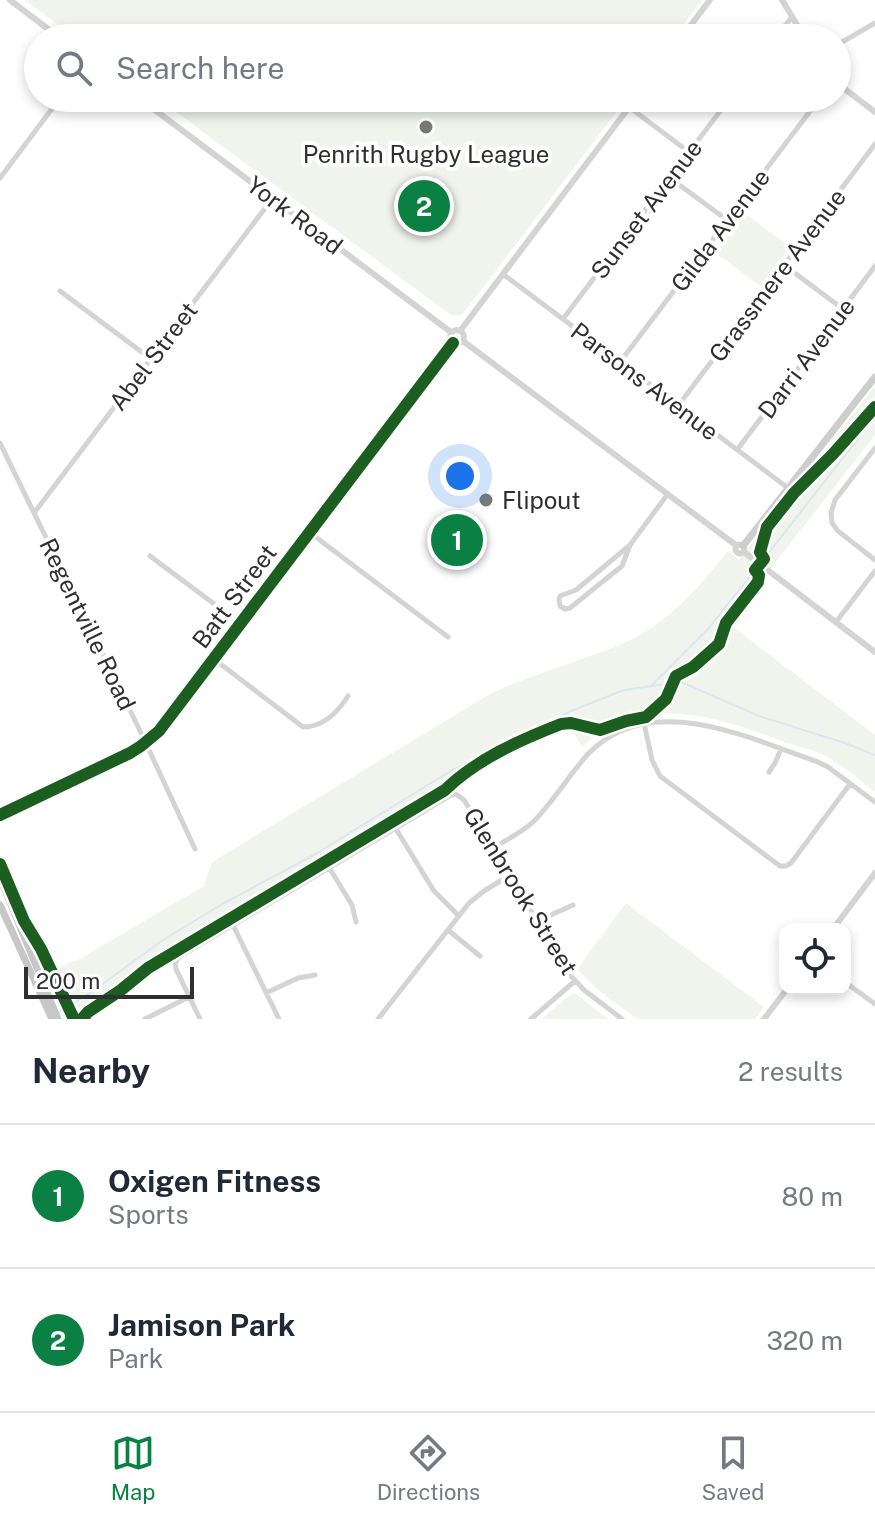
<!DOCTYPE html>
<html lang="en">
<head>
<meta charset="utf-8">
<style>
	body { margin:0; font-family:"Public Sans",sans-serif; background:#f6f6f7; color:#1f2937 }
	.controls { position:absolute; right:24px; bottom:24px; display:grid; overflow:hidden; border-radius:16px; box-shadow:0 4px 12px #0003 }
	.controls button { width:72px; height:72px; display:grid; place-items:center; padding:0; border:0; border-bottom:2px solid #e0e1e3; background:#fff; color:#1f2937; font:40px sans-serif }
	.scale { position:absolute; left:24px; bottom:20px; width:170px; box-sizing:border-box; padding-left:8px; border:4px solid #2f2f2f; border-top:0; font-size:22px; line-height:28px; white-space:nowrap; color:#2f2f2f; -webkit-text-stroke:6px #fff; paint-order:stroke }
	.you { position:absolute; left:460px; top:476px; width:28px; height:28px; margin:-20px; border:6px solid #fff; border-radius:50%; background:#1a73e8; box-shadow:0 0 0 12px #1a73e833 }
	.badge { display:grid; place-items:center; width:52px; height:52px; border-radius:50%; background:#0b8043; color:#fff; font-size:26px; font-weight:700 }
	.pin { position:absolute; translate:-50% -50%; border:4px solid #fff; box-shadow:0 2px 8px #0006 }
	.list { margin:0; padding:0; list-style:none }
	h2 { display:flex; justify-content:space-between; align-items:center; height:104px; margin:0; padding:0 32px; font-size:34px }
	h2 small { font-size:26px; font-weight:400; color:#747a83 }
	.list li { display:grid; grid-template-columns:52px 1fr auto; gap:24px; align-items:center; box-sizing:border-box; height:144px; padding:0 32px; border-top:2px solid #e0e1e3 }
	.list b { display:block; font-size:30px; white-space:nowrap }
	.list p { margin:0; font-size:26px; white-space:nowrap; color:#747a83 }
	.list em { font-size:26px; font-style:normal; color:#747a83 }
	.icon { flex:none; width:44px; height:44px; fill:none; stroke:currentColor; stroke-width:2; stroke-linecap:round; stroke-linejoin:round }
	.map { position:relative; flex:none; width:875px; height:1019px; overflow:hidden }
	.search { position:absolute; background:#fff; box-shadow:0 4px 12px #0003; left:24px; right:24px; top:24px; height:88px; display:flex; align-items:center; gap:20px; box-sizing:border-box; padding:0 28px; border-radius:44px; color:#747a83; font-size:30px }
	.sheet { height:392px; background:#fff }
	nav { display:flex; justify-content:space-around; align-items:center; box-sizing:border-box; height:112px; border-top:2px solid #e0e1e3; background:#fff; font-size:22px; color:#747a83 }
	nav a { display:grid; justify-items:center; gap:4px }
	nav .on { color:#0b8043 }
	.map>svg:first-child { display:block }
	.green { fill:#f0f4ed }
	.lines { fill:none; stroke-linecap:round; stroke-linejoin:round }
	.stream { stroke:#dbe6f0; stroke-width:2 }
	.minor { stroke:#d4d4d4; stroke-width:5 }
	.tertiary { stroke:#d4d4d4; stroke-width:6 }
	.secondary { stroke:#cdcdcd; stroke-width:7 }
	.primary { stroke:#c7c7c7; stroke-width:7 }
	.cycleway-casing { stroke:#fff; stroke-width:17 }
	.cycleway { stroke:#1b5e20; stroke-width:12 }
	.poi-dot { fill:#787878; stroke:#fff; stroke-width:3 }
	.labels { text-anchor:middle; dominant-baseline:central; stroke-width:8; stroke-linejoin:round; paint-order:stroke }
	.poi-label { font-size:24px; fill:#2f2f2f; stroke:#fff }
	.street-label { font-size:24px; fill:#2f2f2f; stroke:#fff }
</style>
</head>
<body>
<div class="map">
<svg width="875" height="1019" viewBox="0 0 875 1019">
	<rect width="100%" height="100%" fill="#fff"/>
	<path class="green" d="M 25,0 L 702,0 L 673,38 L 76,38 Z
		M 157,98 L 627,98 L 462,315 L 451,315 Z
		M 743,212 L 790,247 L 760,286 L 713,251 Z
		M 875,386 L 875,435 L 728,623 L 875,735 L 875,792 C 861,781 846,768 831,759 C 816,750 796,746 779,740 C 711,715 643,693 582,747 L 569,725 L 538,737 L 505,754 L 147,971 C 131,984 99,1018 78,1019 L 55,973 C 60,966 69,962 78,960 L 204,886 L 212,862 L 490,694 C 518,681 547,671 576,661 C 602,652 627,644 650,629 C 680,609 705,580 728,551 L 739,560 Z
		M 626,903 L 764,1007 L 755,1019 L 637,1019 L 597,989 L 577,969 Z
		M 571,994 L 576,994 L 608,1019 L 542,1019 Z"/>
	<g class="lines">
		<path class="stream" d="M 767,555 L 875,417
			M 651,686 L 708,629 L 752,574
			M 59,1012 L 90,993 L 163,940 L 224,903 L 312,856 L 449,772 L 571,711 L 624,690 L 681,682 L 759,716 L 845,743 L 875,755"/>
		<path class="minor" d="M 775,38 L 792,17
			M 837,45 L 875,23
			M 629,107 L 689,152
			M 0,178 L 60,98
			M 670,178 L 727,220
			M 784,265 L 843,309
			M 503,274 L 788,488
			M 60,291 L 151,359
			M 563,319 L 730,98
			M 620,362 L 820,98
			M 678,406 L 875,144
			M 0,443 L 143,737 L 195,849
			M 875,448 L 835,500 L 831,513 L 832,523 L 838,531 L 875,560
			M 737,450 L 875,266
			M 34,513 L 272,199
			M 309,532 L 448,637
			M 630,545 L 622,566 L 570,608 L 565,609 L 560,606 L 559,600 L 560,596 L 576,590 L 630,545 L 667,495
			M 150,556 L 241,624
			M 836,622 L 875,571
			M 214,659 L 303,727 C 323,727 338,712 348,696
			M 644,723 L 652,760 L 660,776 L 780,866 L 786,866 L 791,863 L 850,784
			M 769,772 L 775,763 L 781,749
			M 396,829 L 434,891 L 459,916
			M 493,848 C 506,840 523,832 534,821 C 554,801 569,775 588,754 C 650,689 748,738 818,762 L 828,767 L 875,802
			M 330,869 L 352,905 L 356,922
			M 539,923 L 553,914 L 573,905
			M 448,930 L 480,956
			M 845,982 L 875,1004
			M 266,993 L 298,978 L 315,975
			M 145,1019 L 189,997
			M 200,1019 L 176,969 L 175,963 L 179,957 L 233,925
			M 279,1019 L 233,925 L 451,795 L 456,794 L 464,800 L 571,976 L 584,990 L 622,1019
			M 378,1019 L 469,903 L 484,891 L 510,875
			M 531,1019 L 575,981"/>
		<path class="tertiary" d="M 10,0 L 60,38
			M 782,0 L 805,38
			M 681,38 L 710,0
			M 837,83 L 875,112
			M 139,98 L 452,333
			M450 337a7 7 0 1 1 14 0a7 7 0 1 1-14 0Z
			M 460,331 L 636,98
			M 463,341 L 737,546
			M735.5 549a4.5 4.5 0 1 1 9 0a4.5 4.5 0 1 1-9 0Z
			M 744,552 L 875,652
			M 0,815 L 130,753 L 141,746 L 159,731 L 453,343
			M 833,929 L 875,873
			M 764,1019 L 787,989"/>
		<path class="secondary" d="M 743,546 L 875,377"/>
		<path class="primary" d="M 0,878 L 58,1019
			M 0,905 L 52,1019"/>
		<g class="cycleway-casing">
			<path id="cycleway" d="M 0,815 L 130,753 L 141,746 L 159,731 L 453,343
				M 0,864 L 24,921 L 41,949 L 74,1019
				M 82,1019 L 88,1012 L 121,990 L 148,968 L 445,790 C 477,759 520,740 561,724 L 571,723 L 600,730 L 626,721 L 646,717 L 666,699 L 676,676 L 693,667 L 719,644 L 726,623 L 758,582 L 759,575 L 755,570 L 764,559 L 760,552 L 767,527 L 794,493 L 833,454 L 875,407"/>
		</g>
		<use href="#cycleway" class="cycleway"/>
	</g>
	<g class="poi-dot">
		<circle cx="426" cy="127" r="8"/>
		<circle cx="486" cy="500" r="8"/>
	</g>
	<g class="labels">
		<g class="poi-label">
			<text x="426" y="154">Penrith Rugby League</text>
			<text x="502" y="500" text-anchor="start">Flipout</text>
		</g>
		<g class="street-label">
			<text transform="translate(646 209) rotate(-53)">Sunset Avenue</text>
			<text transform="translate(295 215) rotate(37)">York Road</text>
			<text transform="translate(720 230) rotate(-53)">Gilda Avenue</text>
			<text transform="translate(777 275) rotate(-53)">Grassmere Avenue</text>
			<text transform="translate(153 356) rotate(-53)">Abel Street</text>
			<text transform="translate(806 358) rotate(-53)">Darri Avenue</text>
			<text transform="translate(645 381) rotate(37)">Parsons Avenue</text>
			<text transform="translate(234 596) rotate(-53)">Batt Street</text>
			<text transform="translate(88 624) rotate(64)">Regentville Road</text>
			<text transform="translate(521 891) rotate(58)">Glenbrook Street</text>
		</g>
	</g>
</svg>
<div class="controls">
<button><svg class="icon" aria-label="locate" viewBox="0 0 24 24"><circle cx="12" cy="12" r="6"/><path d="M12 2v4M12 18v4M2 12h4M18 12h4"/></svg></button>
</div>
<div class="scale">200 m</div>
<div class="you"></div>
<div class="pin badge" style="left:457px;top:540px">1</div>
<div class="pin badge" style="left:424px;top:206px">2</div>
<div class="search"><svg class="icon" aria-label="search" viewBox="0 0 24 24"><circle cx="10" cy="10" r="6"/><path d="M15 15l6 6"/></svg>Search here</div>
</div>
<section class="sheet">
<h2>Nearby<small>2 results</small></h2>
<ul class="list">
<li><span class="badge">1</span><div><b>Oxigen Fitness</b><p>Sports</p></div><em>80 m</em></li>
<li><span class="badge">2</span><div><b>Jamison Park</b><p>Park</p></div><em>320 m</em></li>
</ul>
</section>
<nav>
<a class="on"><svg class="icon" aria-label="map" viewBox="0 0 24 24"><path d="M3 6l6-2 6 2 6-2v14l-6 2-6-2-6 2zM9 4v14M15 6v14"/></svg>Map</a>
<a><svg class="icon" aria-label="directions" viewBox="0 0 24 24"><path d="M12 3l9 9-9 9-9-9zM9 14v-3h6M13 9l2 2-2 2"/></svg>Directions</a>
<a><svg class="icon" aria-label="saved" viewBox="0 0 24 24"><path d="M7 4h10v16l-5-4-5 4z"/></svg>Saved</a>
</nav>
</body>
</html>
